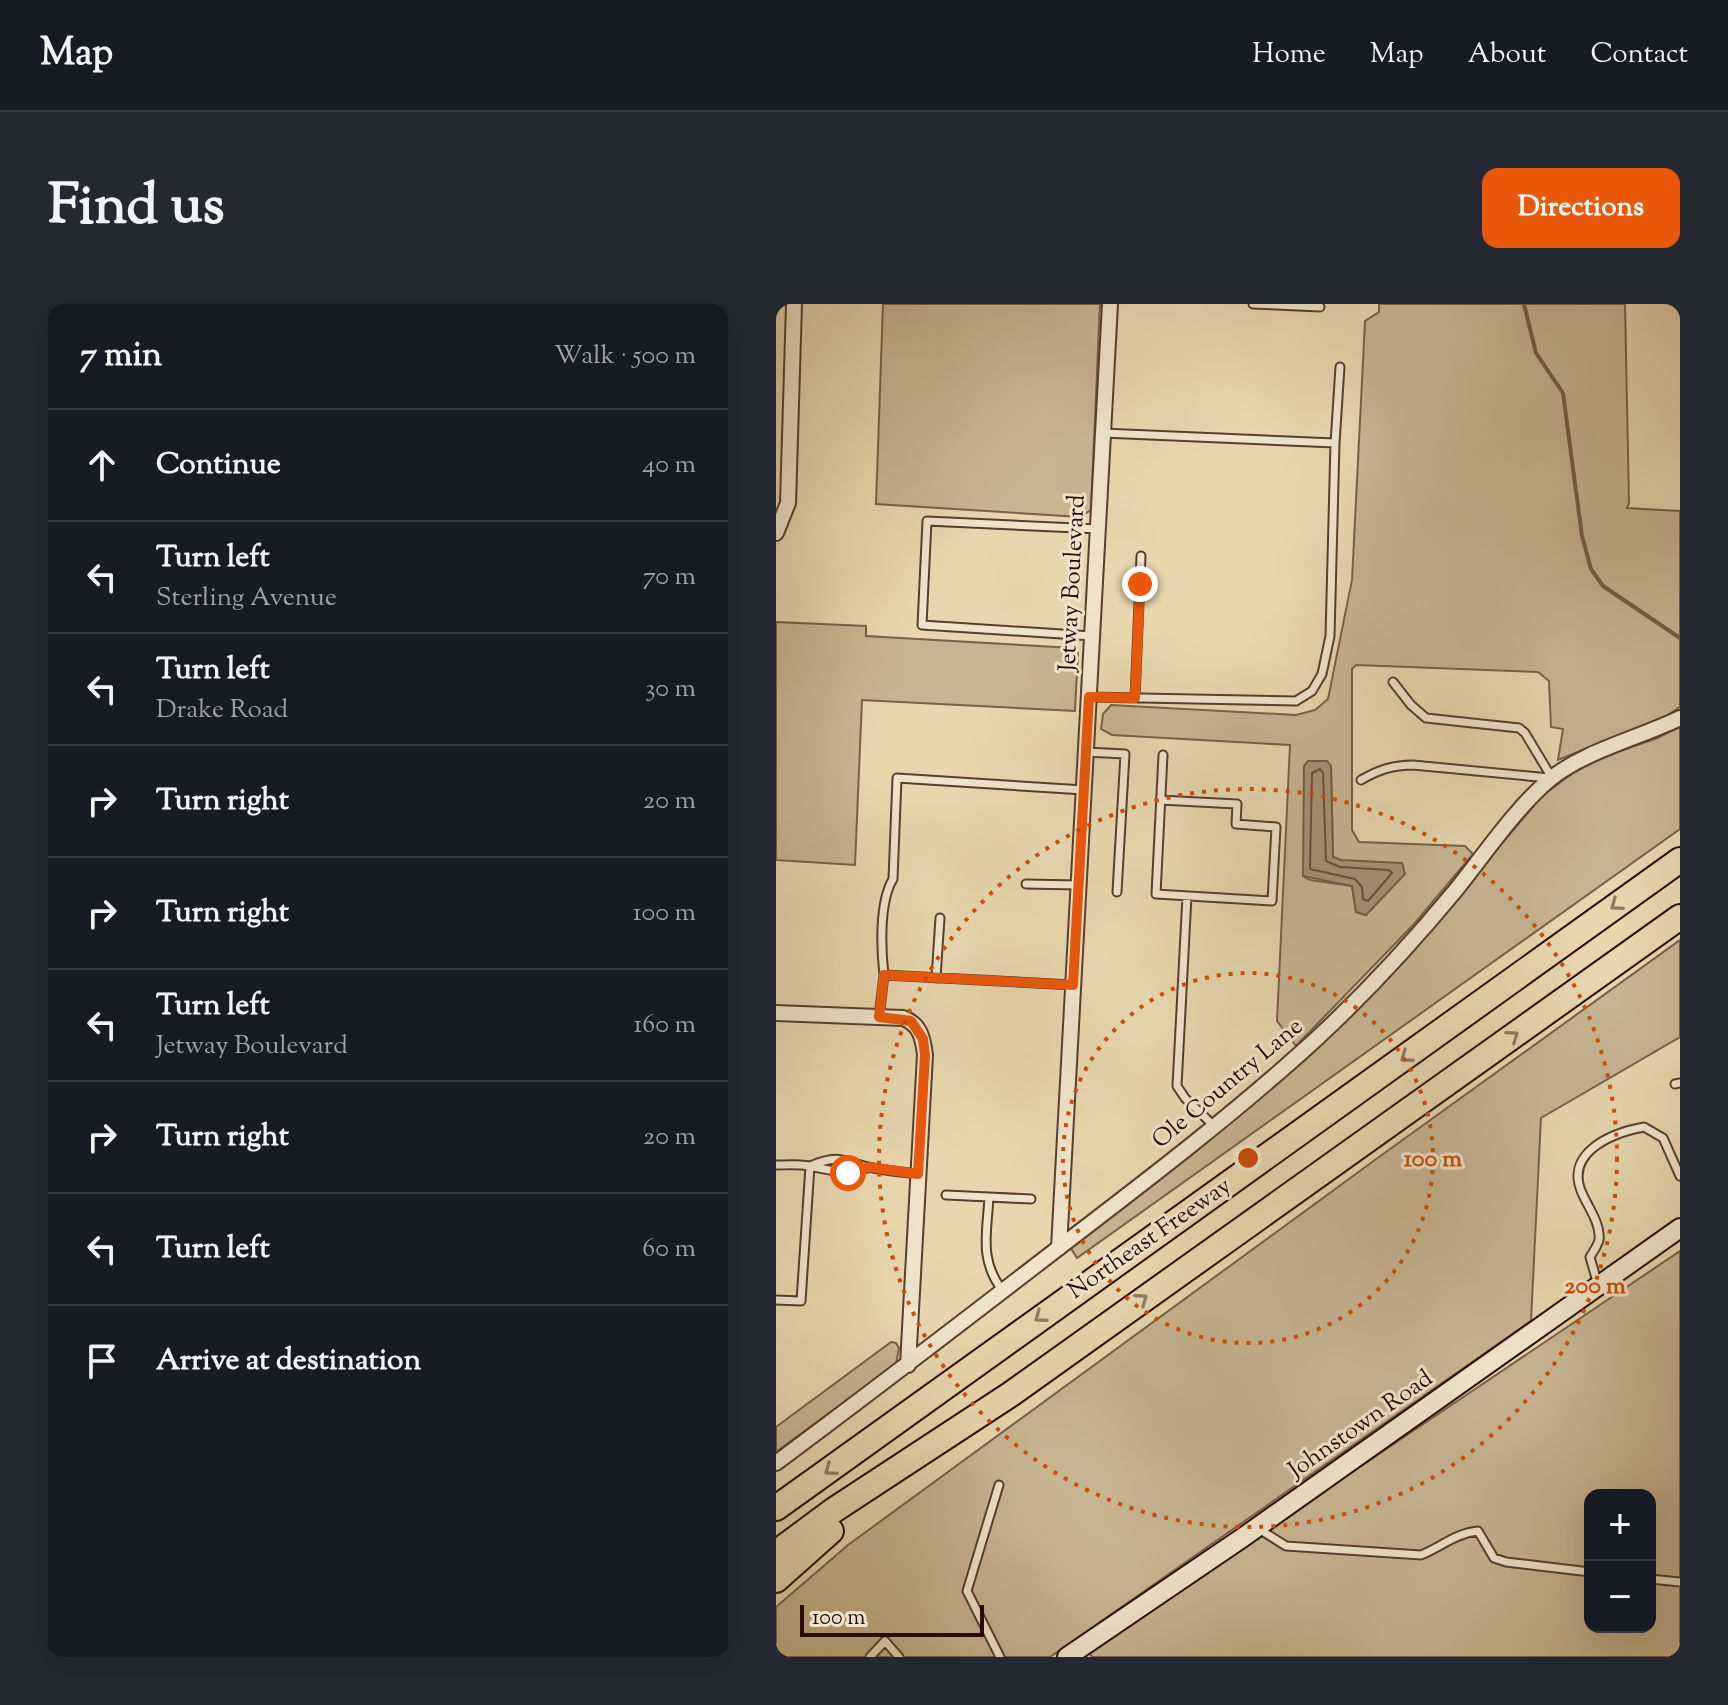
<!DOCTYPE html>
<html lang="en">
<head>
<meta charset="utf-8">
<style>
	body { margin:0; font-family:"Sorts Mill Goudy",serif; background:#242831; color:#f1f3f6 }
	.controls { position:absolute; right:24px; bottom:24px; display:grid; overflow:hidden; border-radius:16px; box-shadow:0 8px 32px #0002 }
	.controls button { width:72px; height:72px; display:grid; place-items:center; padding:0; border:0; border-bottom:2px solid #363941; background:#171b24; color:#f1f3f6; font:40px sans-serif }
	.scale { position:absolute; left:24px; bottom:20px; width:184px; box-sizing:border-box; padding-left:8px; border:4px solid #290c02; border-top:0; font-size:22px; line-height:28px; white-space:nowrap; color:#290c02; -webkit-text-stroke:6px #efe4ca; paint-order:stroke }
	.stop { position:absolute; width:24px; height:24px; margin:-18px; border:6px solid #ea580c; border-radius:50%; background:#fff }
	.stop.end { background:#ea580c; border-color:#fff; box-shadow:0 2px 8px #0008 }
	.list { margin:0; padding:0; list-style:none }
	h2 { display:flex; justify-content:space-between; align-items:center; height:104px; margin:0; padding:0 32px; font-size:34px }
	h2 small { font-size:26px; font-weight:400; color:#9ea1a6 }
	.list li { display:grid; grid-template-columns:52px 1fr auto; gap:24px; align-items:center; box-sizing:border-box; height:112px; padding:0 32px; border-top:2px solid #363941 }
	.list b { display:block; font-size:30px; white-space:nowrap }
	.list p { margin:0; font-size:26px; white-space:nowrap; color:#9ea1a6 }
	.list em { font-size:26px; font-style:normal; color:#9ea1a6 }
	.icon { flex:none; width:44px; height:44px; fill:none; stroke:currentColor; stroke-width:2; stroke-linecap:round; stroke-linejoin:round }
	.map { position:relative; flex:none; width:904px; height:1353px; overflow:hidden; border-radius:16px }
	header { display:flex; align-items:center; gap:48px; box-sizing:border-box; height:112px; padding:0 40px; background:#171b24; border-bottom:2px solid #363941 }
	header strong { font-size:38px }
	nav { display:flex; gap:44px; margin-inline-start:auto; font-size:28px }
	.intro { display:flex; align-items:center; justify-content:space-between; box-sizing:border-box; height:192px; padding:0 48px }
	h1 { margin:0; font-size:56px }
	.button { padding:20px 36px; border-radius:16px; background:#ea580c; color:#fff; font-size:28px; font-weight:700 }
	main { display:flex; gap:48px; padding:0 48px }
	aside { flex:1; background:#171b24; border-radius:16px; box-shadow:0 8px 32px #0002 }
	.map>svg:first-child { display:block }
	.green { fill:#c7b491; stroke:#78604a; stroke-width:2; fill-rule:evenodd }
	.water { fill:#a69174; stroke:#745c46; stroke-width:2 }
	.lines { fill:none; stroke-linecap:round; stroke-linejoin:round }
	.shore { stroke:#684e3b; stroke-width:2 }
	.stream { stroke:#745c46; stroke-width:4 }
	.lane-casing { stroke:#583e2d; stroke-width:11 }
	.street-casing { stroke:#583e2d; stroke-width:18 }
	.secondary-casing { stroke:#290c02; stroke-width:22 }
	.highway-casing { stroke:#290c02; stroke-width:28 }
	.lane { stroke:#efe4ca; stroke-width:7 }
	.street { stroke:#efe4ca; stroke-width:14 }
	.secondary { stroke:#efe4ca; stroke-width:18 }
	.highway { stroke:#e7d6ae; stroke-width:24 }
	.oneway { stroke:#927b61 }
	.route { stroke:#ea580c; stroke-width:10 }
	.ring { fill:none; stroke:#cb4d0a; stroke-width:4; stroke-dasharray:4 8 }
	.labels { text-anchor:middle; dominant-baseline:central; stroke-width:6; stroke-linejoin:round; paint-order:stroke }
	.street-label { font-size:24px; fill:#290c02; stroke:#efe4ca }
	.centre { fill:#cb4d0a; stroke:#efe4ca; stroke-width:4 }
	.ring-label { font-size:24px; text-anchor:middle; font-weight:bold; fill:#cb4d0a; stroke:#efe4ca; stroke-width:6; stroke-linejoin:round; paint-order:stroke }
</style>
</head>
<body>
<header>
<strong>Map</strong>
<nav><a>Home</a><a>Map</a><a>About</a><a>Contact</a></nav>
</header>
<div class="intro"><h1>Find us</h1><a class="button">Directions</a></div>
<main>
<aside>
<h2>7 min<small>Walk · 500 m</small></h2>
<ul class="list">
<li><svg class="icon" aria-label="ahead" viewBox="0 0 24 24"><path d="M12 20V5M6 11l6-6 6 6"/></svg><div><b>Continue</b></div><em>40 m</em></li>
<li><svg class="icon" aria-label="left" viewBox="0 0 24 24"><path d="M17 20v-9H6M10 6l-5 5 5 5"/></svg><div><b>Turn left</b><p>Sterling Avenue</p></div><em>70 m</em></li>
<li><svg class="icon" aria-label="left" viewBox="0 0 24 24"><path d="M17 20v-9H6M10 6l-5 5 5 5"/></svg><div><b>Turn left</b><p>Drake Road</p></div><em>30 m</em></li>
<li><svg class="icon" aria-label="right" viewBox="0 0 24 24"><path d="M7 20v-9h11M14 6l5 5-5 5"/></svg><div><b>Turn right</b></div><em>20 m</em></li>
<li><svg class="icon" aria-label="right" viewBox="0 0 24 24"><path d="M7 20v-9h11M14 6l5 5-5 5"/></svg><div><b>Turn right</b></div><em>100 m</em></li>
<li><svg class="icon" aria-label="left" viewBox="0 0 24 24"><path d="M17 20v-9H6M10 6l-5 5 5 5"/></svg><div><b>Turn left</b><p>Jetway Boulevard</p></div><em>160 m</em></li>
<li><svg class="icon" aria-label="right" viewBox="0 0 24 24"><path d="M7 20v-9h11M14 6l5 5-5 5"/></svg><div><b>Turn right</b></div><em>20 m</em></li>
<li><svg class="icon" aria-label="left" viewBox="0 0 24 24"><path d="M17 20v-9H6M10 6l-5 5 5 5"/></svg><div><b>Turn left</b></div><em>60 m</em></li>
<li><svg class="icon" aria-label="arrive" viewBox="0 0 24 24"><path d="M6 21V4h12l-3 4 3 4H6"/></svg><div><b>Arrive at destination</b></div></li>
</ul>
</aside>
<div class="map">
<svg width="904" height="1353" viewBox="0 0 904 1353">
	<rect width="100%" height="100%" fill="#e7d6ae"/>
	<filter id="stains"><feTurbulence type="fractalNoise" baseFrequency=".0025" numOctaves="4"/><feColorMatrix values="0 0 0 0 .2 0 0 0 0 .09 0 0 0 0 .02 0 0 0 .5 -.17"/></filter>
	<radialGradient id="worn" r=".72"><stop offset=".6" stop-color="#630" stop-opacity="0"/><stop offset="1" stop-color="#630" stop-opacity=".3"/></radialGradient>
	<path class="green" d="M 107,0 L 324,0 L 315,206 L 304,213 L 100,200 Z
		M 603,0 L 849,0 L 853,199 L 851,204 L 904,207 L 904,403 L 890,412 L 782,456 L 787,425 L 775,423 L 773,377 L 762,368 L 580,361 L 576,365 L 576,526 L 583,538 L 689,542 L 697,550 L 638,620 L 520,742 L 501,717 L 514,441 L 336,431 L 325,425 L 327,410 L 335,401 L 520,411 L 539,406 L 552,395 L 576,276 L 589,17 L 603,8 ZM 555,462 L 557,553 L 565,556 L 590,611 L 580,608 L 576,582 L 534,576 L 527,572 Z
		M 0,318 L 90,322 L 90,332 L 297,344 L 302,349 L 299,407 L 86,396 L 79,561 L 0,556 Z
		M 904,423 L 904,525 L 301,954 L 294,943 L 434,833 L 674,601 L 766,492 L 798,468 L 826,453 L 879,435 Z
		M 904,636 L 904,733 L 765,814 L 755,1017 L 274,1353 L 0,1353 L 0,1303 L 72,1241 L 603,853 Z
		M 904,947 L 904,1353 L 316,1353 L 312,1346 ZM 814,1191 L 874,1191 L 874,1323 L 814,1323 Z
		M 115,1038 L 120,1039 L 123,1044 L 120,1060 L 0,1148 L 0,1123 Z"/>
	<path class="water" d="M 532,457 L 551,457 L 555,462 L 557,553 L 565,556 L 626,559 L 629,570 L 590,611 L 580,608 L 576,582 L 527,572 L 528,462 Z"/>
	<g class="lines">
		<path class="shore" d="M 544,465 L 547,469 L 550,557 L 564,563 L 613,566 L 616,569 L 592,597 L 587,595 L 586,583 L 579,575 L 534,565 L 536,469 Z"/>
		<path class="stream" d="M 748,0 L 760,49 L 787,89 L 806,232 L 815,265 L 827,282 L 904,334"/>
		<g class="lane-casing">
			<path id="lane" d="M 477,0 L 544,3
				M 559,139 L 564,63
				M 316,332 L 146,321 L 151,217 L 322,225
				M 617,378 L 635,401 L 650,414 L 743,424 L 749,429 L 776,474
				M 313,393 L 520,397 L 536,387 L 546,370 L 554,332 L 559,139 L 327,129
				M 359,394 L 365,252
				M 310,448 L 349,450 L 341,588
				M 585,476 C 602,466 617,461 637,461 L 773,474
				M 384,496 L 461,500 L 460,520 L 500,523 L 496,597 L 380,590 L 387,451
				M 250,580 L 302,581
				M 411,592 L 401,782 L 409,794 L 438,822
				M 160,674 L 164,614
				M 297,681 L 108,671 C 105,645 103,598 117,575 L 121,474 L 308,486
				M 103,713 L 108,671
				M 899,780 L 904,779
				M 0,861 C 11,861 23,860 33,862 C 60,867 64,871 92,864
				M 34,862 C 66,849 66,858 97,864 C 112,867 127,868 142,870
				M 170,891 L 213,893 C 211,930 203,955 226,986
				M 213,893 L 255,895
				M 822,981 L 814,953 C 817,948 822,941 823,936 C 825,920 812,903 806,889 C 788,849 835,829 868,823 L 887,834 L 904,872
				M 0,996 L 25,997 L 34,862
				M 223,1181 L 191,1287 L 224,1353
				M 483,1225 L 510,1242 L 645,1251 C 665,1243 680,1229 702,1227 L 718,1254 L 730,1258 L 814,1268
				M 874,1275 L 904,1278
				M 94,1353 L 109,1337 L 123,1353"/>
		</g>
		<g class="street-casing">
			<path id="street" d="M 0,229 L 12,199 L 18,0
				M 0,709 L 127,714 C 144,720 147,734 149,751 L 132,1061
				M 283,944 L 334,0
				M 0,1159 C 97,1087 193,1013 289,939 C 374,874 459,809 538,737 C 588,691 636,639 679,587 C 709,550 737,507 773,476 C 808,447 863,434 904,414"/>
		</g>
		<g class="secondary-casing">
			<path id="secondary" d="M 291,1353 L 466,1234 L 904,924"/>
		</g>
		<g class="highway-casing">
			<path id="highway" d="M 0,1204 L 904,556
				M 0,1249 L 58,1206 L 235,1090 L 904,613
				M 0,1276 L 55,1227"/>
		</g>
		<use href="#lane" class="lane"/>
		<use href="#street" class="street"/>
		<use href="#secondary" class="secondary"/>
		<use href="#highway" class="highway"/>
	</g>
	<defs><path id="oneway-chevron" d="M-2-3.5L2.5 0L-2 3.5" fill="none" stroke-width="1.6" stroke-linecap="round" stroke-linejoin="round" transform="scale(2)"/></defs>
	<g class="oneway">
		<use href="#oneway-chevron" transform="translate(840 601) rotate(144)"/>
		<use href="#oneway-chevron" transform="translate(737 732) rotate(-35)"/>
		<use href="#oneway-chevron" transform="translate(630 753) rotate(144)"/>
		<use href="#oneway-chevron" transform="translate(366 995) rotate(-36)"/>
		<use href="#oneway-chevron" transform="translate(264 1013) rotate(144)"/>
		<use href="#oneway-chevron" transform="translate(54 1166) rotate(144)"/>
	</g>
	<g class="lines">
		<path class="route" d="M 72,869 L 93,863 L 142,870 L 149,751 L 147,735 L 135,717 L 103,713 L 108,671 L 297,681 L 313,393 L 359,394 L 364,280"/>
	</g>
	<g class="ring">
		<circle cx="472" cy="854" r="185"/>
		<circle cx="472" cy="854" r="369"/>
	</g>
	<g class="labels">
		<g class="street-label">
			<text transform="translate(297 279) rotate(-87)">Jetway Boulevard</text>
			<text transform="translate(452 780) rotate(-40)">Ole Country Lane</text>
			<text transform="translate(374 935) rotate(-35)">Northeast Freeway</text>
			<text transform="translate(585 1121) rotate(-35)">Johnstown Road</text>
		</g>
	</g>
	<circle cx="472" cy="854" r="12" class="centre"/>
	<g class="ring-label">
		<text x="657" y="862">100 m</text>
		<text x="819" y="989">200 m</text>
	</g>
	<rect width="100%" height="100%" filter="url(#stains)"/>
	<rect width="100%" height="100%" fill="url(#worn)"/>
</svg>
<div class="controls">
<button>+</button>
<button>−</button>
</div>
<div class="scale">100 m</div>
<div class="stop" style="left:72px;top:869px"></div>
<div class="stop end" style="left:364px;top:280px"></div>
</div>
</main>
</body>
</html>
